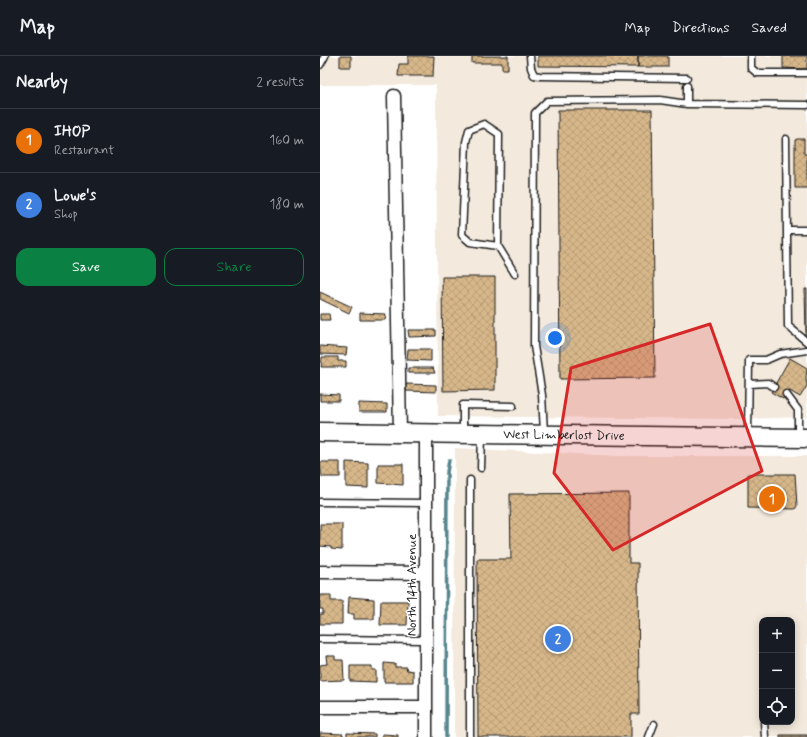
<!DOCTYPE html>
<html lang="en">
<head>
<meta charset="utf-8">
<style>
	body { margin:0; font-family:Mynerve,sans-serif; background:#242831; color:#f1f3f6 }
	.controls { position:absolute; right:12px; bottom:12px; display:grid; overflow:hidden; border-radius:8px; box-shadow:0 2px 10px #0003 }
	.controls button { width:36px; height:36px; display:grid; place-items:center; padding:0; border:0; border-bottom:1px solid #363941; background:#171b24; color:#f1f3f6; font:20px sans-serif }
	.you { position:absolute; left:235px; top:282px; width:14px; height:14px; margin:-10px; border:3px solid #fff; border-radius:50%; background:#1a73e8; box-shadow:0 0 0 6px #1a73e833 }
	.badge { display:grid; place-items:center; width:26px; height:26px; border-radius:50%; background:#0b8043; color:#fff; font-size:13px; font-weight:700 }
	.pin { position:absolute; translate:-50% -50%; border:2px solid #fff; box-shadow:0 1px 4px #0006 }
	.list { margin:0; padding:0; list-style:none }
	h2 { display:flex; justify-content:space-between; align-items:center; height:52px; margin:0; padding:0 16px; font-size:17px }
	h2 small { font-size:13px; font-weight:400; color:#9ea1a6 }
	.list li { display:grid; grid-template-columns:26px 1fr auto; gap:12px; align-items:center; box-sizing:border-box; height:64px; padding:0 16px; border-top:1px solid #363941 }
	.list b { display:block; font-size:15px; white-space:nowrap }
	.list p { margin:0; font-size:13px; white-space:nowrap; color:#9ea1a6 }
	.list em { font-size:13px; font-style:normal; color:#9ea1a6 }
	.actions { display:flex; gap:8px; padding:12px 16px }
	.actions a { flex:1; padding:9px 0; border:1px solid #0b8043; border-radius:12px; text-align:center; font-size:14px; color:#0b8043 }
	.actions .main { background:#0b8043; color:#fff }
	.icon { flex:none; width:22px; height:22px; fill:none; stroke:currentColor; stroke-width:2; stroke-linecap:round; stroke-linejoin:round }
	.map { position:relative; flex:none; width:487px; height:681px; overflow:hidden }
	header { display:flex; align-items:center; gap:24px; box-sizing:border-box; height:56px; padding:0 20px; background:#171b24; border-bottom:1px solid #363941 }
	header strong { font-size:19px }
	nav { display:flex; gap:22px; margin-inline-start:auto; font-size:14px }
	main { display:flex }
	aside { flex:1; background:#171b24 }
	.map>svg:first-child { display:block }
	.built { fill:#f3e9dc; fill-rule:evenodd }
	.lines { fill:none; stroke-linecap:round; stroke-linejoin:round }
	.stream { stroke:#56858d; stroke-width:3.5 }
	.building { fill:url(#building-cross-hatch); stroke:#1c1c1c }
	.lane-casing { stroke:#1c1c1c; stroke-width:9 }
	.street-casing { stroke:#1c1c1c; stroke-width:15 }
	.secondary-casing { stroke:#1c1c1c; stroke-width:21 }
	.lane { stroke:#fff; stroke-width:6 }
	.street { stroke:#fff; stroke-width:12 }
	.secondary { stroke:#fff; stroke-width:18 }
	.marked { fill:#d62828; fill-opacity:0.2; stroke:#d62828; stroke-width:3; stroke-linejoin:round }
	.labels { text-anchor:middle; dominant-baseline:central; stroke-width:3; stroke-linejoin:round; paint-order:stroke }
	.street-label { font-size:13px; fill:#1c1c1c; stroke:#fff }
</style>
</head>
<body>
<header>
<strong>Map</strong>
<nav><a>Map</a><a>Directions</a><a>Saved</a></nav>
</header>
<main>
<aside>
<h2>Nearby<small>2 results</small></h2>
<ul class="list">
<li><span class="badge" style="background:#e8710a">1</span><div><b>IHOP</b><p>Restaurant</p></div><em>160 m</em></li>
<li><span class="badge" style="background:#3f7fe0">2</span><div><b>Lowe's</b><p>Shop</p></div><em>180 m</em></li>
</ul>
<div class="actions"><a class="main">Save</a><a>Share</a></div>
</aside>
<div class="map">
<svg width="487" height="681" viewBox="0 0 487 681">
	<defs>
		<pattern id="building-cross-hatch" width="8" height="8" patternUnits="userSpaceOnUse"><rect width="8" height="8" fill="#d7b78a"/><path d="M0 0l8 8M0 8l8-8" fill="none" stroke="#b89d76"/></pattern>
	</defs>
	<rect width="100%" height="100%" fill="#fff"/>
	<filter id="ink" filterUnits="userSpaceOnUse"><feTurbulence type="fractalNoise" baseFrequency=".025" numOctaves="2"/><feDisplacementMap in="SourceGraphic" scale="8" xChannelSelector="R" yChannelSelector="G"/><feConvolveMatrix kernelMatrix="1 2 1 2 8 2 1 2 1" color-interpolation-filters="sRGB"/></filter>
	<g filter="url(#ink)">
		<path class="built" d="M 0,0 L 487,0 L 487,361 L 421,363 L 118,360 L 116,29 L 0,29 Z
			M 135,392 L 298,400 L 487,400 L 487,681 L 134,681 ZM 442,564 L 472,564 L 472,666 L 442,666 Z"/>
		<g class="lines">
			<path class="stream" d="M 126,681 L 127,416 L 129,404"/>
		</g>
		<path class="building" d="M 20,0 L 31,0 L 31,11 L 20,11 Z
			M 88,0 L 114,0 L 113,20 L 78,20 L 79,8 L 88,8 Z
			M 152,0 L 188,0 L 188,13 L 182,13 L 182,7 L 152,7 Z
			M 218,0 L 318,0 L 318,11 L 218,10 Z
			M 318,0 L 348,0 L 348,11 L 318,11 Z
			M 463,0 L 487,0 L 487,13 L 463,12 Z
			M 238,54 L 332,54 L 335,322 L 240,323 Z
			M 477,83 L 484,83 L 484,98 L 487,98 L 487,132 L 475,132 L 475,84 Z
			M 122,221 L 175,221 L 175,334 L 123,335 Z
			M 485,233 L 487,233 L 487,279 L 486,279 Z
			M 0,236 L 32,251 L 29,257 L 0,243 Z
			M 40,257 L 66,258 L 65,264 L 40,264 Z
			M 0,258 L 9,258 L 10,264 L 0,264 Z
			M 88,274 L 116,274 L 116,280 L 89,281 Z
			M 0,290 L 27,292 L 26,299 L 0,298 Z
			M 88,293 L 111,293 L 111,305 L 87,304 Z
			M 2,301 L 18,301 L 18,305 L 26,305 L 26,311 L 1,311 Z
			M 470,302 L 487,312 L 486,323 L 487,330 L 480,341 L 468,334 L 463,343 L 451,336 Z
			M 88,312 L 113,312 L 115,317 L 88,317 Z
			M 86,328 L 116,329 L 116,336 L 86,335 Z
			M 0,338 L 19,339 L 19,345 L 0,345 Z
			M 39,347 L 67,348 L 67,356 L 39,356 Z
			M 0,406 L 20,406 L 20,421 L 2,421 Z
			M 26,406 L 48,407 L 48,432 L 26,431 Z
			M 58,408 L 83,408 L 83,429 L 58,427 Z
			M 428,418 L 475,418 L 477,450 L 475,453 L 428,452 Z
			M 309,437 L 309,507 L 318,507 L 319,658 L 311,658 L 311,681 L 158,681 L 157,503 L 191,503 L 190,438 Z
			M 0,468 L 22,468 L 22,494 L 11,493 L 11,491 L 0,490 Z
			M 0,539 L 11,539 L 11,545 L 22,545 L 22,568 L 0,568 L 0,558 L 3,558 L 3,553 L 0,553 Z
			M 29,541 L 54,543 L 54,563 L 34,563 L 34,558 L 28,558 Z
			M 61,545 L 88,545 L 87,569 L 60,569 Z
			M 6,600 L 15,600 L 15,604 L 23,604 L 24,624 L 0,625 L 0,609 L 7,608 Z
			M 64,607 L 75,608 L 75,611 L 86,611 L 87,614 L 93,615 L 93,626 L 64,626 Z
			M 30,610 L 52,610 L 52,614 L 56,614 L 56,626 L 30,625 Z
			M 0,677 L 23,678 L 23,681 L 0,681 Z
			M 27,677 L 55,678 L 55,681 L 27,681 Z
			M 62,678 L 78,679 L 78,681 L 62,681 Z
			M 460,679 L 487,679 L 487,681 L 460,681 Z"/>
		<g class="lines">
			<g class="lane-casing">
				<path id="lane" d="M 210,0 L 211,12 L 214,19 L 220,20 L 367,22
					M 431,0 L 431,12 L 437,17 L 487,17
					M 0,9 L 5,0
					M 367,30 L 367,48 L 487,49
					M 466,83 L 468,270 L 487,286
					M 467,174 L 487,174
					M 178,190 L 150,186 L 142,179 L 146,86 L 149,74 L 164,68 L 179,78 L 178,190 L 195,218
					M 429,328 L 448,327 L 454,331
					M 466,338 L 478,354 L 478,381
					M 143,375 L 143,349 L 193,350
					M 224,377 L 222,339 L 214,290 L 215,57 L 227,45 L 340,44 L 367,48
					M 428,380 L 429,304 L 446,304 L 460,298 L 487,294
					M 161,412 L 162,380
					M 150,424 L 150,681
					M 0,446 L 106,447
					M 0,583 L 106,584
					M 444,666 L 445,681
					M 329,681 L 334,668"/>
			</g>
			<g class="street-casing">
				<path id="street" d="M 74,40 L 80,377
					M 0,516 L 106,517
					M 0,651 L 105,651
					M 106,681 L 106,377"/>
			</g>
			<g class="secondary-casing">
				<g id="secondary">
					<path id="s1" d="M 0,376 L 487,382"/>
				</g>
			</g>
			<use href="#lane" class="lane"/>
			<use href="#street" class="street"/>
			<use href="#secondary" class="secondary"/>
		</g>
	</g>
	<path class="marked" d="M 390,268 L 442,415 L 293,494 L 234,417 L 251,312 Z"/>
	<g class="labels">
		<g class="street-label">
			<text stroke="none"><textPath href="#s1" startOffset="244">West Limberlost Drive</textPath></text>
			<text transform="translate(92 529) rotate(-90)">North 14th Avenue</text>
		</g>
	</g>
</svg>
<div class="controls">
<button>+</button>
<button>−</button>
<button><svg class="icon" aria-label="locate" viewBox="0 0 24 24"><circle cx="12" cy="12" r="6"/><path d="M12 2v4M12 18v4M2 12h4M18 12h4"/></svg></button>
</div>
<div class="you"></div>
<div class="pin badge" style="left:452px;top:443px;background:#e8710a">1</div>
<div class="pin badge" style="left:238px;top:583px;background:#3f7fe0">2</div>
</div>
</main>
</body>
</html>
